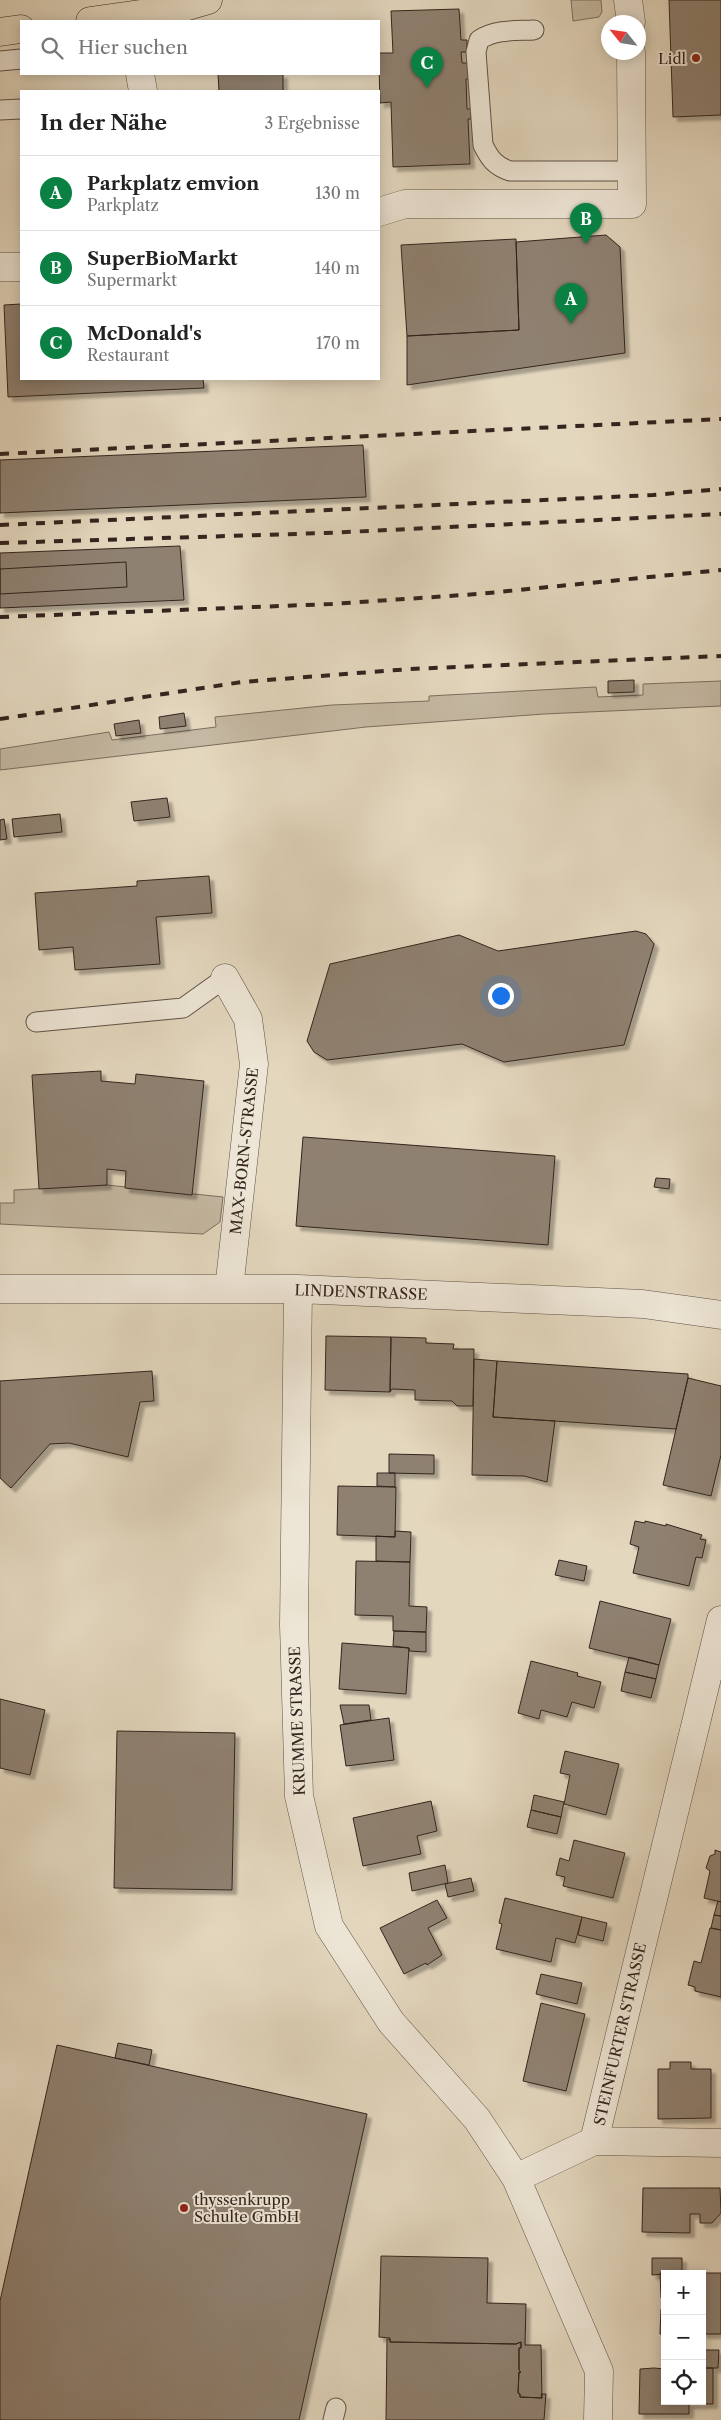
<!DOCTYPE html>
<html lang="de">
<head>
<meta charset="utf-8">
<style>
	body { margin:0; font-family:"Libre Caslon Text",serif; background:#f2f2f2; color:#222 }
	.controls { position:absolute; right:15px; bottom:15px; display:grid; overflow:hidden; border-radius:0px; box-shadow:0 2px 12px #0003 }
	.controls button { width:45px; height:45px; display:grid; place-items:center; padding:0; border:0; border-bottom:1px solid #e0e0e0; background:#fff; color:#222; font:25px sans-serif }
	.compass { position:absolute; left:601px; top:15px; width:45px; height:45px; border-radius:50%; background:#fff; box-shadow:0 2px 12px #0003; rotate:300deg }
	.you { position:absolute; left:500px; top:995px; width:18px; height:18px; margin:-12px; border:4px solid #fff; border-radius:50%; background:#1a73e8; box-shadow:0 0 0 8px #1a73e833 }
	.badge { display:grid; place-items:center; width:32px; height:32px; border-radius:50%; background:#0b8043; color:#fff; font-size:16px; font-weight:700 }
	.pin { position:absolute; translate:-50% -41px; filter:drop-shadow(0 1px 2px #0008) }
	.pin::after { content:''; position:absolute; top:26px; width:18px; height:15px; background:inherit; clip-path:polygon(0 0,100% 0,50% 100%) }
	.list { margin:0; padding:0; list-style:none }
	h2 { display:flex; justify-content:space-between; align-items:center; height:65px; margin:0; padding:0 20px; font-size:21px }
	h2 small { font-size:16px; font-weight:400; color:#767676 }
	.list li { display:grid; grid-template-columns:32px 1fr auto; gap:15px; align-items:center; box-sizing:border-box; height:75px; padding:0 20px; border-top:1px solid #e0e0e0 }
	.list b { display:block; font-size:19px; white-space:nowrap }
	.list p { margin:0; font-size:16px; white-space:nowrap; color:#767676 }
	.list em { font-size:16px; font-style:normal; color:#767676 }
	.icon { flex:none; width:28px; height:28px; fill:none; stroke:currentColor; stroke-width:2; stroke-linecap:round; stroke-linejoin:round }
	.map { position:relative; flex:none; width:721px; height:2420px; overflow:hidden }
	.search { position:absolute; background:#fff; box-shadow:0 2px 12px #0003; left:20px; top:20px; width:360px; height:55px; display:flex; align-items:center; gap:12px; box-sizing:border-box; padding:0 18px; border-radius:0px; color:#767676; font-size:19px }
	.panel { position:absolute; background:#fff; box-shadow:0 2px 12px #0003; left:20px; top:90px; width:360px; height:290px; border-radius:0px }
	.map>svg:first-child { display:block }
	.green { fill:#c5b9a3; stroke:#7c6e60 }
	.building { fill:#8f8171; stroke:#33241e; filter:url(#shadow) }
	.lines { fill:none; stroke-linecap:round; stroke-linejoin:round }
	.service-casing { stroke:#5f5146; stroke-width:21 }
	.minor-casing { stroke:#5f5146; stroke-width:29 }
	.primary-casing { stroke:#33241e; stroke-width:29 }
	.service { stroke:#ede5d5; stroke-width:19 }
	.minor { stroke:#ede5d5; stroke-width:28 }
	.primary { stroke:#e3d7be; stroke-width:28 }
	.rail { stroke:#33241e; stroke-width:4; stroke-dasharray:9 9; stroke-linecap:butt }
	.poi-dot { fill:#8f2418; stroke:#ede5d5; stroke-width:2 }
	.labels { text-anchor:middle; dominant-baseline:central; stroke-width:4; stroke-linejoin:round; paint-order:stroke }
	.poi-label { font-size:15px; fill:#33241e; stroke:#ede5d5; text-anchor:end }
	.street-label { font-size:15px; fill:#33241e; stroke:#ede5d5 }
</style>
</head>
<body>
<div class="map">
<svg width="721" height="2420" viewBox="0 0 721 2420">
	<defs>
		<filter id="shadow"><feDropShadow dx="4.5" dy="4.5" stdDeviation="1" flood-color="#0004"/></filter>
	</defs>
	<rect width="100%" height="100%" fill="#e3d7be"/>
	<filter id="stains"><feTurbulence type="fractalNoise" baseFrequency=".004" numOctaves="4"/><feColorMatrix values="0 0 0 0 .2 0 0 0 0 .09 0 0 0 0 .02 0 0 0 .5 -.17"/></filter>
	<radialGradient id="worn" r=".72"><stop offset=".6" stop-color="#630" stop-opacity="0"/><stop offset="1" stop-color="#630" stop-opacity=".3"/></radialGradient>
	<path class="green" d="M 571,0 L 601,0 L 602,12 L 599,17 L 573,21 Z
		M 721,681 L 721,706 L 544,714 L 366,727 L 0,770 L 0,749 L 109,732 L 112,740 L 216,727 L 215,717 L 332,705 L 429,701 L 429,696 L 596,687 L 598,697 L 643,695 L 643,684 Z
		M 107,1185 L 223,1197 L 220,1222 L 203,1234 L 0,1224 L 0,1203 L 14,1203 L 14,1190 Z"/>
	<path class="building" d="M 669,0 L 721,0 L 721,115 L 673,117 Z
		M 459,9 L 461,40 L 467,40 L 467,52 L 461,52 L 462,63 L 470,63 L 470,79 L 466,79 L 467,109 L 471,109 L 471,119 L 468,119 L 470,164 L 393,167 L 391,102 L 380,103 L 379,66 L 379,53 L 393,53 L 391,11 Z
		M 218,74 L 283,74 L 283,91 L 219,91 Z
		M 606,235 L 620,247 L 625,353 L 407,385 L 407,336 L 519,330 L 516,242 Z
		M 516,239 L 519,330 L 407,336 L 401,245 Z
		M 21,304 L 21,379 L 203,379 L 204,388 L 8,397 L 4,305 Z
		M 363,445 L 366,497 L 0,513 L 0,460 Z
		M 180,546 L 184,600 L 0,608 L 0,553 Z
		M 126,562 L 127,587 L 0,594 L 0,569 Z
		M 634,680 L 634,692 L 608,693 L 608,681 Z
		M 184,713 L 186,726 L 160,729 L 159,717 Z
		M 139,720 L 141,733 L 116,736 L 114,724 Z
		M 167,798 L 170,817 L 134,821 L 131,802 Z
		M 60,814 L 62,832 L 14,837 L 12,819 Z
		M 4,819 L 7,839 L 0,840 L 0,820 Z
		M 209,876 L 212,913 L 156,917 L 160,964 L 75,970 L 73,947 L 39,950 L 35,893 L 137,886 L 137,881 Z
		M 636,931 L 646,934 L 654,944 L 624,1045 L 504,1062 L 462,1044 L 327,1060 L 314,1052 L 307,1041 L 330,964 L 459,935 L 498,951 Z
		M 101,1071 L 101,1081 L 135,1084 L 136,1074 L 204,1081 L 192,1195 L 125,1188 L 126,1171 L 107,1169 L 107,1185 L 39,1189 L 32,1075 Z
		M 303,1137 L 555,1156 L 548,1245 L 296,1226 Z
		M 656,1178 L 670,1179 L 669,1189 L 654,1187 Z
		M 326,1336 L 391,1337 L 390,1392 L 325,1390 Z
		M 391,1337 L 426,1338 L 426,1343 L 454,1344 L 453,1349 L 474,1349 L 473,1406 L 457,1406 L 452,1401 L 415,1400 L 415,1390 L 392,1389 L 390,1392 Z
		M 474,1359 L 497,1361 L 493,1417 L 555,1421 L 547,1482 L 524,1476 L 472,1475 Z
		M 497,1361 L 688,1374 L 688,1378 L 676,1429 L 493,1417 Z
		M 152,1371 L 154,1401 L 140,1402 L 128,1457 L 69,1443 L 50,1444 L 11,1488 L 0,1478 L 0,1381 Z
		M 688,1378 L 721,1386 L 721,1455 L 711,1496 L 663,1485 Z
		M 389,1454 L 434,1455 L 434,1474 L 389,1473 Z
		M 377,1473 L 395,1473 L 395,1487 L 377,1486 Z
		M 338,1486 L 396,1487 L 395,1537 L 337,1535 Z
		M 635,1521 L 645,1523 L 645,1521 L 666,1526 L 666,1524 L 702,1535 L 700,1539 L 706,1540 L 702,1558 L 696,1557 L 689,1586 L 633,1573 L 639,1547 L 630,1544 Z
		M 395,1531 L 411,1532 L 410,1562 L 376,1561 L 376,1536 L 395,1537 Z
		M 559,1560 L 587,1566 L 584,1581 L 555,1575 Z
		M 356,1561 L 410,1562 L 409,1606 L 427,1607 L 426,1632 L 393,1631 L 393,1616 L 355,1615 Z
		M 600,1601 L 671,1619 L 659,1665 L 589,1648 Z
		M 394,1631 L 426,1632 L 426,1652 L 409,1651 L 409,1648 L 393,1646 Z
		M 342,1643 L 409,1648 L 406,1694 L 339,1689 Z
		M 629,1657 L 659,1665 L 656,1679 L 625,1672 Z
		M 531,1661 L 578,1673 L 577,1676 L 601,1682 L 594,1708 L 572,1702 L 567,1717 L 541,1710 L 539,1719 L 518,1713 Z
		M 625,1672 L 656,1679 L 651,1698 L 621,1691 Z
		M 0,1699 L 45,1710 L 30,1775 L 0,1768 Z
		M 340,1705 L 369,1705 L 371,1720 L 344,1724 Z
		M 389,1718 L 394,1760 L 346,1766 L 340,1725 Z
		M 117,1731 L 235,1733 L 232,1890 L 114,1888 Z
		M 565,1751 L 619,1764 L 606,1815 L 564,1804 L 570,1775 L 560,1773 Z
		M 534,1795 L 564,1802 L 561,1817 L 531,1810 Z
		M 431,1801 L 437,1831 L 417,1836 L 421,1854 L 363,1866 L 353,1818 Z
		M 531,1810 L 561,1817 L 557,1834 L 527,1827 Z
		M 574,1840 L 625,1853 L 613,1898 L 563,1886 L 565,1877 L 556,1875 L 560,1858 L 569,1861 Z
		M 715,1850 L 721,1852 L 721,1902 L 704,1898 L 710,1871 L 706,1868 L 710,1856 L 715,1854 Z
		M 445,1865 L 448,1883 L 412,1891 L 409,1873 Z
		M 471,1878 L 474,1891 L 448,1897 L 445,1884 Z
		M 505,1898 L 582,1917 L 575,1943 L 556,1938 L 551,1962 L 496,1949 L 502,1924 L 499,1923 Z
		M 437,1900 L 447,1918 L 428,1928 L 442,1955 L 427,1965 L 426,1963 L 404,1974 L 380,1928 Z
		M 718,1901 L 721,1902 L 721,1916 L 714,1915 Z
		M 714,1915 L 721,1916 L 721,1930 L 711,1928 Z
		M 582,1917 L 607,1923 L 603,1941 L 578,1935 Z
		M 710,1928 L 721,1930 L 721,1997 L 695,1991 L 695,1987 L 688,1985 L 694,1961 L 701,1963 Z
		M 541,1974 L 582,1983 L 577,2004 L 536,1994 Z
		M 541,2003 L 585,2014 L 566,2091 L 523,2081 Z
		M 118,2043 L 152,2050 L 149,2065 L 115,2058 Z
		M 57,2045 L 367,2114 L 299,2420 L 0,2420 L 0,2301 Z
		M 670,2062 L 691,2062 L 691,2069 L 711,2069 L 711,2118 L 658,2119 L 658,2069 L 670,2069 Z
		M 643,2188 L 720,2188 L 721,2213 L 712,2223 L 700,2223 L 700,2214 L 690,2214 L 690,2233 L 642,2232 Z
		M 381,2256 L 488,2258 L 487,2303 L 526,2304 L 525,2345 L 541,2345 L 542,2398 L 520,2397 L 520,2394 L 518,2393 L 519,2372 L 521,2372 L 519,2370 L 519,2348 L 521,2348 L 521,2342 L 516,2344 L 390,2342 L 390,2338 L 379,2337 Z
		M 652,2258 L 682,2258 L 682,2273 L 652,2275 Z
		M 660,2273 L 721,2273 L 721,2334 L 702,2334 L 702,2274 L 665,2274 L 665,2334 L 660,2334 L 661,2309 L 664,2308 L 664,2299 L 661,2298 Z
		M 387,2339 L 390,2339 L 390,2342 L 516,2344 L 521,2342 L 521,2348 L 519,2348 L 519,2370 L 521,2372 L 519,2372 L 518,2393 L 520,2394 L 520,2397 L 542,2398 L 541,2394 L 546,2394 L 544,2420 L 386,2420 Z
		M 702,2350 L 719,2350 L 718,2368 L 702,2368 Z
		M 654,2368 L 665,2369 L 665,2401 L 702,2401 L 702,2368 L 713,2368 L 713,2404 L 689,2404 L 689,2414 L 639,2414 L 640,2369 Z"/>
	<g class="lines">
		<g class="service-casing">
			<path id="service" d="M 534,30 C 515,31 496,29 479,40 L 476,52 L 483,145 C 490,159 495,166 510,171 L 632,171
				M 0,61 L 21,59
				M 0,110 L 21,109
				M 36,1022 L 183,1008 L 225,978
				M 333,2420 L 336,2408"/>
		</g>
		<g class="minor-casing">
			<path id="minor" d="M 628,0 L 631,22
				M 140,74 L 143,91
				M 379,212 L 405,204 L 632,204 L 631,52
				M 0,267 L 21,267
				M 225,978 L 248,1019 L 254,1064 L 229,1289
				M 0,1289 L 298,1289 L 643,1304 L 721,1315
				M 298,1289 L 294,1625 L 299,1796 L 329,1926 L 391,2022 L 477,2119 L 516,2178
				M 594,2141 L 721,2143
				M 598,2420 L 599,2371 L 516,2178 L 594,2141 L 721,1620"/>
		</g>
		<g class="primary-casing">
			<path id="primary" d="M 90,21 L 177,9 L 208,0
				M 0,32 L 21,29"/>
		</g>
		<use href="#service" class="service"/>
		<use href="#minor" class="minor"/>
		<use href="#primary" class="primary"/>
		<path class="rail" d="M 0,454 L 721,419
			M 0,525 L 653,495 L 721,489
			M 0,543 L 326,533 L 721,514
			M 0,617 L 331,604 L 478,594 L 721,570
			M 0,719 L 242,682 L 410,669 L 721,656"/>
	</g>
	<g class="poi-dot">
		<circle cx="696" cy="58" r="5"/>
		<circle cx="184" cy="2208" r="5"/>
	</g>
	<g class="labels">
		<g class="poi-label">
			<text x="686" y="58">Lidl</text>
			<text x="194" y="2199" text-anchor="start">thyssenkrupp<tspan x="194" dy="17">Schulte GmbH</tspan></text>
		</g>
		<g class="street-label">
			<text transform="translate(244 1151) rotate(-84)">MAX-BORN-STRASSE</text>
			<text transform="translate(361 1292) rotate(2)">LINDENSTRASSE</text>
			<text transform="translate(297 1721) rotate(-92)">KRUMME STRASSE</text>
			<text transform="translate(620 2034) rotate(-77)">STEINFURTER STRASSE</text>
		</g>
	</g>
	<rect width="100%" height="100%" filter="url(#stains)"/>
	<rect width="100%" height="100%" fill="url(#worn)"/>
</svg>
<div class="controls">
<button>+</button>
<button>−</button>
<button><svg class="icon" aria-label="locate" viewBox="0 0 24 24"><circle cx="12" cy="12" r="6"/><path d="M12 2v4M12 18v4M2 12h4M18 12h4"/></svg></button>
</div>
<svg class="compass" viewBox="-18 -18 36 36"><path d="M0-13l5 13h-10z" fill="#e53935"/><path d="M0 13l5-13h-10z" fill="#767676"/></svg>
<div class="you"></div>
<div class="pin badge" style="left:571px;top:324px">A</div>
<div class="pin badge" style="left:586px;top:244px">B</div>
<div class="pin badge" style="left:427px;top:88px">C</div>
<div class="search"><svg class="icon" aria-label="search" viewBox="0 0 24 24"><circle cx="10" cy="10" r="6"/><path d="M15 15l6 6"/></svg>Hier suchen</div>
<section class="panel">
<h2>In der Nähe<small>3 Ergebnisse</small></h2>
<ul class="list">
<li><span class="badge">A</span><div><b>Parkplatz emvion</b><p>Parkplatz</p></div><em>130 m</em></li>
<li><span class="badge">B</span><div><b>SuperBioMarkt</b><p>Supermarkt</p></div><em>140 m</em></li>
<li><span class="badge">C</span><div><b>McDonald's</b><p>Restaurant</p></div><em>170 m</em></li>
</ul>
</section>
</div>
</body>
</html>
